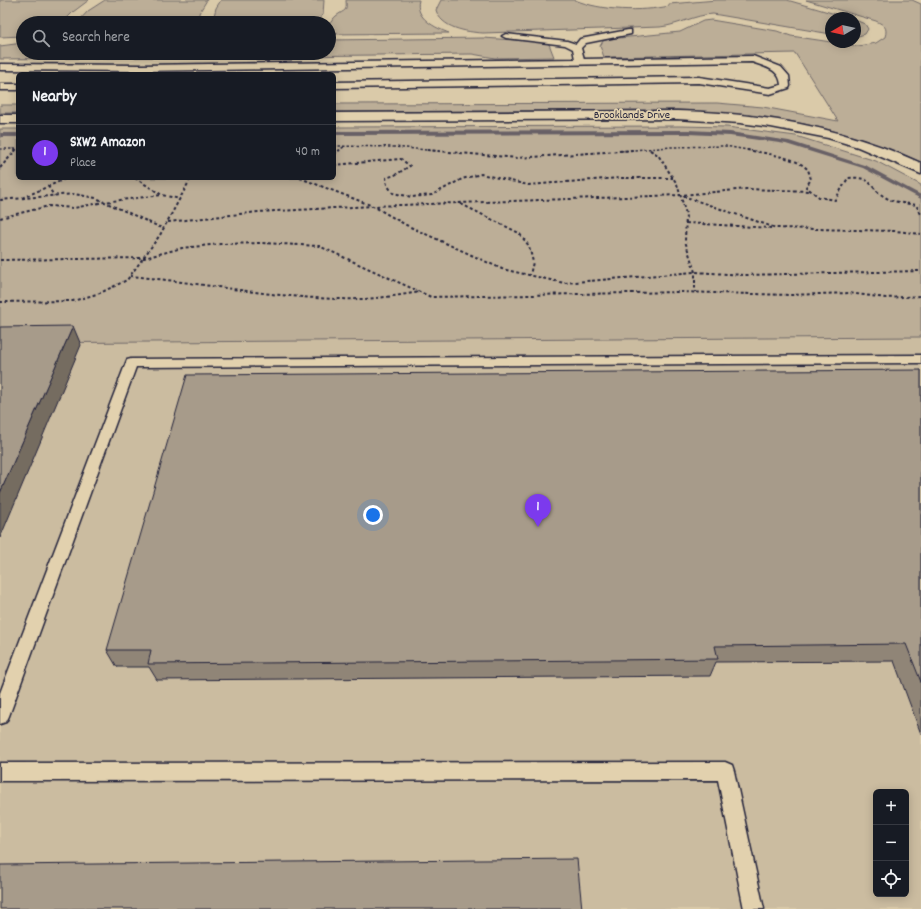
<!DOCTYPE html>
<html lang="en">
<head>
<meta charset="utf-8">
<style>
	body { margin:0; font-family:Dekko,sans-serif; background:#20242c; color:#f1f3f6 }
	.controls { position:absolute; right:12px; bottom:12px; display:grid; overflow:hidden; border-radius:6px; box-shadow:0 2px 10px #0003 }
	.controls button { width:36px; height:36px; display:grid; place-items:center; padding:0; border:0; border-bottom:1px solid #363941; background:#171b24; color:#f1f3f6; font:20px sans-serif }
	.compass { position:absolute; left:825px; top:12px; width:36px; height:36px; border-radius:50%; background:#171b24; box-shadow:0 2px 10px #0003; rotate:261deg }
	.you { position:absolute; left:373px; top:515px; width:14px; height:14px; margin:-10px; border:3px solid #fff; border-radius:50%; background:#1a73e8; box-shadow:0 0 0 6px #1a73e833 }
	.badge { display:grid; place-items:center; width:26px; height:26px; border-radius:50%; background:#7c3aed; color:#fff; font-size:13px; font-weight:700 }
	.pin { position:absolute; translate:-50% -33px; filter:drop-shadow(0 1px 2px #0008) }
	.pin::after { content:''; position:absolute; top:21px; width:14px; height:12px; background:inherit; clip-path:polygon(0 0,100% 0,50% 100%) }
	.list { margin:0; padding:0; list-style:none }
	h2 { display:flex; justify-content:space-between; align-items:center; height:52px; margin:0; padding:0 16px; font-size:17px }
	h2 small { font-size:13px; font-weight:400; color:#9ea1a6 }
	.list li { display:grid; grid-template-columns:26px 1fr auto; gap:12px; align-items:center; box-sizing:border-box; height:56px; padding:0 16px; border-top:1px solid #363941 }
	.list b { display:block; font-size:15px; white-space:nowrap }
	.list p { margin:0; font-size:13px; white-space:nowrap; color:#9ea1a6 }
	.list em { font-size:13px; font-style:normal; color:#9ea1a6 }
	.icon { flex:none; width:22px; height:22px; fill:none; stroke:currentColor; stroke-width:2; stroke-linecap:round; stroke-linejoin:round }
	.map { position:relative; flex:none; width:921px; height:909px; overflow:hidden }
	.search { position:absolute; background:#171b24; box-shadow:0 2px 10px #0003; left:16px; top:16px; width:320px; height:44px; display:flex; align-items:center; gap:10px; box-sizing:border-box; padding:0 14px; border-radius:22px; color:#9ea1a6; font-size:15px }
	.panel { position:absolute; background:#171b24; box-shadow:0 2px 10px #0003; left:16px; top:72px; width:320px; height:108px; border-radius:6px }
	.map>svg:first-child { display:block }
	.built { fill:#cbbca0; fill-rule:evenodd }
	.green { fill:#bcae97; stroke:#6f6869 }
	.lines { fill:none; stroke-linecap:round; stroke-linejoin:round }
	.stream { fill:#686166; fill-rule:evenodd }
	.lane-casing { stroke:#22223b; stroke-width:3 }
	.street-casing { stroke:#22223b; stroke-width:3 }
	.path-far1 { stroke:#22223b; stroke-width:1.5; stroke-dasharray:2.5 2; stroke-linecap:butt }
	.path { stroke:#22223b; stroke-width:2; stroke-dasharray:3 2.5; stroke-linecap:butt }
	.lane { fill:#e2d1ae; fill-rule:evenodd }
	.street { fill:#e2d1ae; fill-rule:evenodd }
	.wall { fill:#908577; stroke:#22223b }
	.shaded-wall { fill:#756c61; stroke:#22223b }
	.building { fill:#a79b8a; stroke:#22223b }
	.labels { text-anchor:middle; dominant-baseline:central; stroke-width:3.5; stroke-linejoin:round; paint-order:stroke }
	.far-street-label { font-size:12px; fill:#22223b; stroke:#e2d1ae }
</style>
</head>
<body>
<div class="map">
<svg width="921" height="909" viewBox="0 0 921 909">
	<rect width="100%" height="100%" fill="#dacaa9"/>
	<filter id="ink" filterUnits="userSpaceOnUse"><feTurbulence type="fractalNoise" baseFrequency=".025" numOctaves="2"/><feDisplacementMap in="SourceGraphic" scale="8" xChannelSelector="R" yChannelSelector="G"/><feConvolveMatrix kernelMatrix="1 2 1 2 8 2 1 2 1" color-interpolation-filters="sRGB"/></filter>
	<g filter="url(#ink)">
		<path class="built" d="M 921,337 L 921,909 L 0,909 L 0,343 ZM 876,792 L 906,792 L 906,894 L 876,894 Z"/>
		<path class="green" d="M 0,0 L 89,0 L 73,12 L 62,23 L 23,23 L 23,36 L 0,37 Z
			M 105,0 L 207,0 L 199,13 L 200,23 L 77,23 L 88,11 Z
			M 221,0 L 324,0 L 323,15 L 314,23 L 217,23 L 214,16 L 216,8 Z
			M 346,0 L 419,0 C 414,18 436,28 449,33 L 329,34 L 329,24 C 332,22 333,18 336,16 C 345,9 347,13 346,0 Z
			M 441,0 L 575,0 C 601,11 642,12 669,6 L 669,4 L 717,0 L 787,0 L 849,18 L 831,18 L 831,34 L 713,14 C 694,15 679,25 660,27 L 483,33 C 466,32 441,28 436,10 Z
			M 806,0 L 912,0 L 921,4 L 921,162 C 840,127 767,112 679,110 L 334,112 L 334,104 L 717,103 L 763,107 L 838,121 L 795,53 L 604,57 L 600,46 L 603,41 L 609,39 L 680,32 L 703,21 L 711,20 L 777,31 L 791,36 L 858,46 L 876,43 L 885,37 C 888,27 884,25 876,21 Z
			M 855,20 L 865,24 L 868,29 L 865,34 L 855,37 Z
			M 483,38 L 544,42 L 549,44 L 554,57 L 495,58 L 472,54 L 0,59 L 0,46 L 23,43 L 23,53 L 329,53 L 329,40 Z
			M 0,105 L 18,105 L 18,113 L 0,113 Z
			M 680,126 L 727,127 L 796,136 L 876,161 L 921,185 L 921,337 L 0,343 L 0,129 L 18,129 L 18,178 L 334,178 L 334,127 Z"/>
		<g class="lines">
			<path class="stream" d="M 688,130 L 730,132 L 789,141 L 867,166 L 921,195 L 921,199 L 863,168 L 786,144 L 730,136 L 688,134 L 334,135 L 334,131 Z
				M 0,133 L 18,133 L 18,137 L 0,137 Z"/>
			<g class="lane-casing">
				<path id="lane" d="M 628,30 L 631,30 L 631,34 L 586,43 L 581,48 L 584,59 L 753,56 L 781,67 L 789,76 L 790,86 L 789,88 L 770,94 L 699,83 L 334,88 L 334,82 L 699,77 L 770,88 L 781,85 C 780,69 765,67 752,62 L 141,71 L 0,70 L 0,64 L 141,65 L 575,59 L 573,49 L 565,45 L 506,38 L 502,36 L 506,34 L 567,41 L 576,44 L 580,39 Z
					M 0,84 L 18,84 L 18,90 L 0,90 Z
					M 921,355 L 921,363 L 136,367 L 9,716 L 6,722 L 0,724 L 0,693 L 127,360 L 131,359 Z
					M 725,762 L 732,765 L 734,771 L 764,909 L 744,909 L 718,780 L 0,781 L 0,763 Z"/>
			</g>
			<g class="street-casing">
				<path id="street" d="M 677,111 C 762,113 843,127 921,163 L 921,174 L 858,147 L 828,138 L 771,127 L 740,123 L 677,119 L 334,121 L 334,113 Z
					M 0,115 L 18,115 L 18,123 L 0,123 Z"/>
			</g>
			<path class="path-far1" d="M 334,146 L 394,147 L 438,151
				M 0,149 L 18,149
				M 650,150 L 652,151
				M 15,151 L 17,149
				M 338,151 L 345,146
				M 621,151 L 671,147 L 725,146 L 753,151"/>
			<path class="path" d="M 427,150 L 517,158 L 634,150
				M 650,150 L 658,155 L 677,184 L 686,214 L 685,241 L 695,272 L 695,292
				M 747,150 C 763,153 798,157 808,170 C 809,172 810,176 811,179 L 806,187 L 819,197 L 835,200 L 848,178 C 875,176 867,187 885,197 C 894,203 906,203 916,205 L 921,214
				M 334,154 L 340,150
				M 334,165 L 401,159 L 410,166 L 395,175 L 386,178 L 387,185 L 393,193 L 412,197 L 432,195 L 462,179 L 481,174 L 528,185 L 619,178 L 673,178
				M 0,168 L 16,150
				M 135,178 L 162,195 L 180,199
				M 300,178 L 373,206 L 406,225 L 502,269 L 564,283 L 695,272 L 744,275 L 921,271
				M 48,186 L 54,196
				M 683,196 L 776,228 L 896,231 L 921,234
				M 22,198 L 67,178
				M 0,200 L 74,194 L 96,198 L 164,229
				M 461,204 L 519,233 L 529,246 L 533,262 L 530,275
				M 0,218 L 49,206 L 74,208 L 104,202 L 162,195
				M 168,222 L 258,212 L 373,206 L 681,195 L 746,189 L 810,191
				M 686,223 L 771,228
				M 0,260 L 144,258 L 182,248 L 220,244 L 262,243 L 319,246 L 431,297 L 680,292 L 790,295 L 849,293 L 886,298 L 921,296
				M 130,276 C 207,283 285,301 363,299 C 382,298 401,295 420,292
				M 0,302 L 73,301 L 100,293 L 127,280 L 160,235 L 191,178"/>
			<use href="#lane" class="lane"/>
			<use href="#street" class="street"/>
		</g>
		<path class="wall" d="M 921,370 L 921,734 L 894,661 L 716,662 L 710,676 L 157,680 L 149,667 L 117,667 L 107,650 Z"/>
		<path class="shaded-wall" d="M 73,326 L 81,345 L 0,538 L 0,493 Z"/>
		<path class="building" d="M 73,326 L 0,493 L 0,327 Z
			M 921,370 L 921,682 L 906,644 L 715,646 L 718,659 L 148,664 L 151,650 L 107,650 L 187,375 Z
			M 577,859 L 582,909 L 0,909 L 0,865 Z"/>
	</g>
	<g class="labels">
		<g class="far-street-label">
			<text x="632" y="115">Brooklands Drive</text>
		</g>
	</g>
</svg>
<div class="controls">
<button>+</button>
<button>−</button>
<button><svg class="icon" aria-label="locate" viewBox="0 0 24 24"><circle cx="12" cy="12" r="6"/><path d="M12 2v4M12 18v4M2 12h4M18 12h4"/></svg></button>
</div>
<svg class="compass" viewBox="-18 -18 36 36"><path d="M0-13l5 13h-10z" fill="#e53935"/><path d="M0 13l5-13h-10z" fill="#9ea1a6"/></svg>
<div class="you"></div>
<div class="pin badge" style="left:538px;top:527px">1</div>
<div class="search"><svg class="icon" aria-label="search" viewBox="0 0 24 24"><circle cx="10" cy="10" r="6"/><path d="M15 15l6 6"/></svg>Search here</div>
<section class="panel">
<h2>Nearby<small></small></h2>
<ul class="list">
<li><span class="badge">1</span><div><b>SXW2 Amazon</b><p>Place</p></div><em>40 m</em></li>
</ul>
</section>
</div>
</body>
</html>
